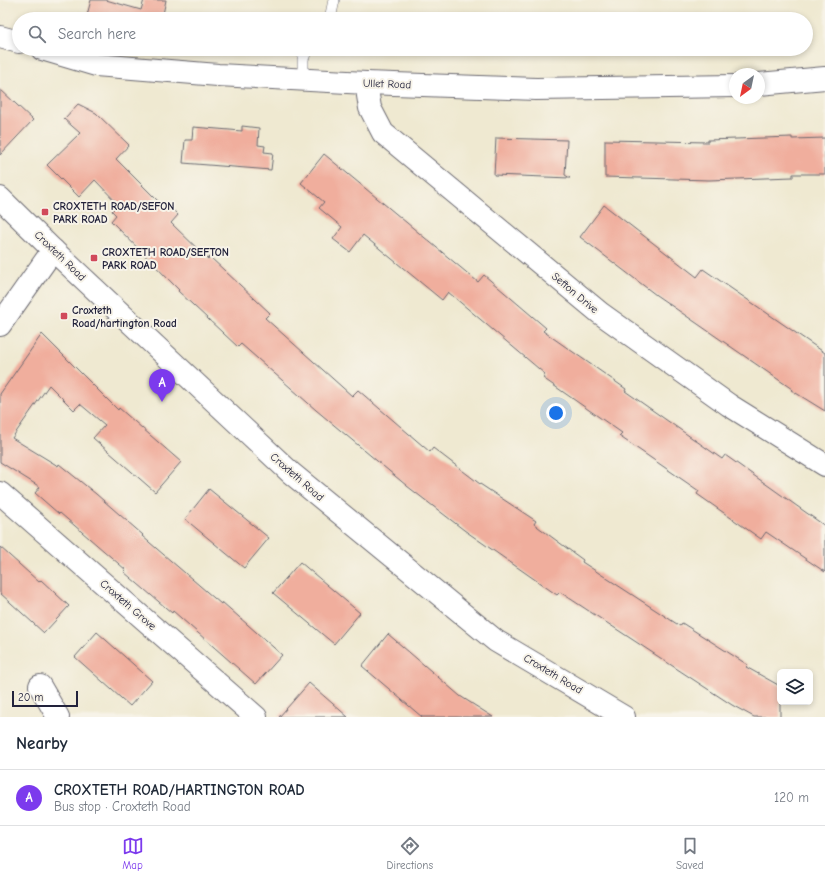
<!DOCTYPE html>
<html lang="en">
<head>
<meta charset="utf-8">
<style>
	body { margin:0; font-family:"Comic Neue",sans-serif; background:#f6f6f7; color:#1f2937 }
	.controls { position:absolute; right:12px; bottom:12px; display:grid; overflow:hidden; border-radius:6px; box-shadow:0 2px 6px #0003 }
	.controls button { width:36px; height:36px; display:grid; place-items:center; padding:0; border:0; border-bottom:1px solid #e0e1e3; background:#fff; color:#1f2937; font:20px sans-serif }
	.compass { position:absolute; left:729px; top:68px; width:36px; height:36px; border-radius:50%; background:#fff; box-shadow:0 2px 6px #0003; rotate:213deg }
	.scale { position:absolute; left:12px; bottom:10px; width:66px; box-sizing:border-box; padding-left:4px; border:2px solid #22223b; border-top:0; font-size:11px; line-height:14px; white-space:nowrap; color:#22223b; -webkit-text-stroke:3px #f7f3e8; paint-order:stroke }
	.you { position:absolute; left:556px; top:413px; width:14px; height:14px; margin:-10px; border:3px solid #fff; border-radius:50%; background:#1a73e8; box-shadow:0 0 0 6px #1a73e833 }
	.badge { display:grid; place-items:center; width:26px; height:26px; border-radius:50%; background:#7c3aed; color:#fff; font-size:13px; font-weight:700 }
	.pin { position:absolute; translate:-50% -33px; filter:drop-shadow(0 1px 2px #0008) }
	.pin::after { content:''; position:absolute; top:21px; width:14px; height:12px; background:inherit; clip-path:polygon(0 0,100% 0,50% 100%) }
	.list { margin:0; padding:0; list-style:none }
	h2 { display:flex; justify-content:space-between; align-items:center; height:52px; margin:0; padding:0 16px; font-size:17px }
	h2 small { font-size:13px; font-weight:400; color:#747a83 }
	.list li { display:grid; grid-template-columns:26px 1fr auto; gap:12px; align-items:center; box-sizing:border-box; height:56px; padding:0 16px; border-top:1px solid #e0e1e3 }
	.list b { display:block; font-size:15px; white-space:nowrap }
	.list p { margin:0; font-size:13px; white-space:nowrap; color:#747a83 }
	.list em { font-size:13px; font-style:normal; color:#747a83 }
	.icon { flex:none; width:22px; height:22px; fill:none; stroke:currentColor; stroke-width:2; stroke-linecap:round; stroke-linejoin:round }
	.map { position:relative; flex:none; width:825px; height:717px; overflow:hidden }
	.search { position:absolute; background:#fff; box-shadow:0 2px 6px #0003; left:12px; right:12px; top:12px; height:44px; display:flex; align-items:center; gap:10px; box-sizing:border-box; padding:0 14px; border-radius:22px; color:#747a83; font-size:15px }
	.sheet { height:108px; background:#fff }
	nav { display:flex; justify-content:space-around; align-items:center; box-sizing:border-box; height:56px; border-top:1px solid #e0e1e3; background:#fff; font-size:11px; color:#747a83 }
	nav a { display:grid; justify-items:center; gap:2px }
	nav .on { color:#7c3aed }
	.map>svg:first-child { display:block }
	.building { fill:#f0ae9d }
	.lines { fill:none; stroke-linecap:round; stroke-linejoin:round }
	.service-casing { stroke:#6a6870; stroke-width:12 }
	.minor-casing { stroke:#6a6870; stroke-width:24 }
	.secondary-casing { stroke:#6a6870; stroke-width:24 }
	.service { stroke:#fff; stroke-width:11 }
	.minor { stroke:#fff; stroke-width:22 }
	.secondary { stroke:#fff; stroke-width:22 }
	.poi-dot { fill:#d1495b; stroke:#f7f3e8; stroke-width:1.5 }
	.labels { text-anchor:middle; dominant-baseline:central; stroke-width:4; stroke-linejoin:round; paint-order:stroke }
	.street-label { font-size:11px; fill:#22223b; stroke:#f7f3e8 }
	.poi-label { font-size:11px; font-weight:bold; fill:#22223b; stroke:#f7f3e8; text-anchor:start }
</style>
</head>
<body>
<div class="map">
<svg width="825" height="717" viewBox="0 0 825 717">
	<rect width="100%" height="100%" fill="#f7f3e8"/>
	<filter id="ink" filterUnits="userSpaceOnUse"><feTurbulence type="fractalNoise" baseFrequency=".025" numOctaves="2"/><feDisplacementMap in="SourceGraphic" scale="8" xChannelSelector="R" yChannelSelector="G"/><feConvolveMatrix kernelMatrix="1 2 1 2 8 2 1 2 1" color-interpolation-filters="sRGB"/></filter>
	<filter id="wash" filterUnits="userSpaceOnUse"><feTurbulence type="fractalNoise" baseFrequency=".012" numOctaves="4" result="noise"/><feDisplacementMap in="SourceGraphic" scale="16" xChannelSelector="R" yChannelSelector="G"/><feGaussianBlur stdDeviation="0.9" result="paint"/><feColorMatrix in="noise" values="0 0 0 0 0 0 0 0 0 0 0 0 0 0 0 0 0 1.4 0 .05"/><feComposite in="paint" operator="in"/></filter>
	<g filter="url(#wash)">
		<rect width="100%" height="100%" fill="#efe9d1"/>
		<g id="blocks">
			<path class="building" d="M 91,0 L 106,0 L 141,10 L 144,0 L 166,0 L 162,19 L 86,19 Z
				M 0,89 L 33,120 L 0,155 Z
				M 78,104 L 96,113 L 129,145 L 116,159 L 163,206 L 166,203 L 178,215 L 171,223 L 208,259 L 210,257 L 270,313 L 265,318 L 352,396 L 358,390 L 430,452 L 433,448 L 480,484 L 536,521 L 534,524 L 583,560 L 582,562 L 680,626 L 682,623 L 748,665 L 746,667 L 780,686 L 780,717 L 754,717 L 732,705 L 560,592 L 557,595 L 464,530 L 407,486 L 316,410 L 241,344 L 238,347 L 178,291 L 179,290 L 111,221 L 116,215 L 112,211 L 118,204 L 95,180 L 79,197 L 47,165 L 80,133 L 64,119 Z
				M 242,126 L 259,128 L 258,145 L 265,146 L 264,152 L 273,153 L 271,170 L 183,163 L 185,140 L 192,140 L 193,127 L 242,131 Z
				M 792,137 L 792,139 L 825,138 L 825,174 L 793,174 L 793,177 L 709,180 L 605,177 L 605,140 L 708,142 L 708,140 Z
				M 496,138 L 567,140 L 565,175 L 570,178 L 494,175 Z
				M 324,154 L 478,282 L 484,275 L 546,328 L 543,331 L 626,389 L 625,391 L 722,459 L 725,455 L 825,526 L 825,572 L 766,532 L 761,539 L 697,494 L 699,491 L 619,436 L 622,433 L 543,378 L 545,374 L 448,292 L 442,300 L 363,235 L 350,252 L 333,239 L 342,227 L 319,208 L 324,202 L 301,183 Z
				M 604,205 L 697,277 L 703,269 L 825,353 L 825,411 L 791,390 L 792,389 L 656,295 L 580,237 Z
				M 42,334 L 118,410 L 119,408 L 181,462 L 155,492 L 93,438 L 105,425 L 80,404 L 74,410 L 49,385 L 12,438 L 58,466 L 59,464 L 96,494 L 143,535 L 142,536 L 221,604 L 222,602 L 282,655 L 256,684 L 173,611 L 172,613 L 124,572 L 126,570 L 60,513 L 59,514 L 35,493 L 40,487 L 0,462 L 0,394 Z
				M 209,489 L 269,538 L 244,568 L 185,519 Z
				M 0,547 L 39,582 L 41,580 L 69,606 L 44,633 L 0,593 Z
				M 300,562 L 360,613 L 334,644 L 273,593 Z
				M 97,632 L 152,681 L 130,706 L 75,657 Z
				M 388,634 L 460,696 L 493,717 L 422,717 L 362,666 Z
				M 309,683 L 348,717 L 279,717 Z"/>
		</g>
	</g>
	<g filter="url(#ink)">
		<use href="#blocks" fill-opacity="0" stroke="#6a6870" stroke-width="1"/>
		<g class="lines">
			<g class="service-casing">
				<path id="service" d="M 330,19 L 334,0
					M 303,80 L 303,59 L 307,49"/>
			</g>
			<g class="minor-casing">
				<path id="minor" d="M 366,83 L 370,108 L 383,133 L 600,313 L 729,405 L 825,465
					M 0,325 L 53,250
					M 0,493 L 256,717
					M 40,686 L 58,717"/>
			</g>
			<g class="secondary-casing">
				<path id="secondary" d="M 0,37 L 19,42
					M 42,49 L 96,65 L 218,75 L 366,83 L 536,89 L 735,86
					M 759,84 L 825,78
					M 0,198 L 53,250 L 291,473 L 496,641 L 624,717"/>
			</g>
			<use href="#service" class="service"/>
			<use href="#minor" class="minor"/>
			<use href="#secondary" class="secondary"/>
		</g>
	</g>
	<g class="poi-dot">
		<rect x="41" y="208" width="8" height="8" rx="2"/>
		<rect x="90" y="254" width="8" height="8" rx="2"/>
		<rect x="60" y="312" width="8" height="8" rx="2"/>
	</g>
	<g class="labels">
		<g class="street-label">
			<text transform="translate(387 84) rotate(2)">Ullet Road</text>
			<text transform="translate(60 256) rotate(44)">Croxteth Road</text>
			<text transform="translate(575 293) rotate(40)">Sefton Drive</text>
			<text transform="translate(297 477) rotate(41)">Croxteth Road</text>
			<text transform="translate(128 605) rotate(41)">Croxteth Grove</text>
			<text transform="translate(553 674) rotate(31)">Croxteth Road</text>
		</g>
		<g class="poi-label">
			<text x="53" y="206">CROXTETH ROAD/SEFON<tspan x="53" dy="13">PARK ROAD</tspan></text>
			<text x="102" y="252">CROXTETH ROAD/SEFTON<tspan x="102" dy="13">PARK ROAD</tspan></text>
			<text x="72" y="310">Croxteth<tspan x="72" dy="13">Road/hartington Road</tspan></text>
		</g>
	</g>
</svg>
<div class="controls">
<button><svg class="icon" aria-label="layers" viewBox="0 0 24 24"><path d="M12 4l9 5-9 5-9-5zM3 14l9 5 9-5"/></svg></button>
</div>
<svg class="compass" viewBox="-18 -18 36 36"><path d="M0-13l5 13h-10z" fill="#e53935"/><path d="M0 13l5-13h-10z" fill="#747a83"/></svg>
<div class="scale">20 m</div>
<div class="you"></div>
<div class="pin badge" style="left:162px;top:402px">A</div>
<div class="search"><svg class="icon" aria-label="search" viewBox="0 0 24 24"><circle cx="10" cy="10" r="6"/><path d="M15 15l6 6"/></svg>Search here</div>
</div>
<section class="sheet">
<h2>Nearby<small></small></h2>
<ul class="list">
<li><span class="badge">A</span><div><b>CROXTETH ROAD/HARTINGTON ROAD</b><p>Bus stop · Croxteth Road</p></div><em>120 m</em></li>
</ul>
</section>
<nav>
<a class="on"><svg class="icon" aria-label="map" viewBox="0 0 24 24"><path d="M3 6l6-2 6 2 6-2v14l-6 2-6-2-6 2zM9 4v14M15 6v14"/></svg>Map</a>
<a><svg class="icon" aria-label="directions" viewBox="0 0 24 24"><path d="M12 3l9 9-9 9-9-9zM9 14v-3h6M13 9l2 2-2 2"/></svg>Directions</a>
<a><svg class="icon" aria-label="saved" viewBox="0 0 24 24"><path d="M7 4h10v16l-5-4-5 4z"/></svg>Saved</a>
</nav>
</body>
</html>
